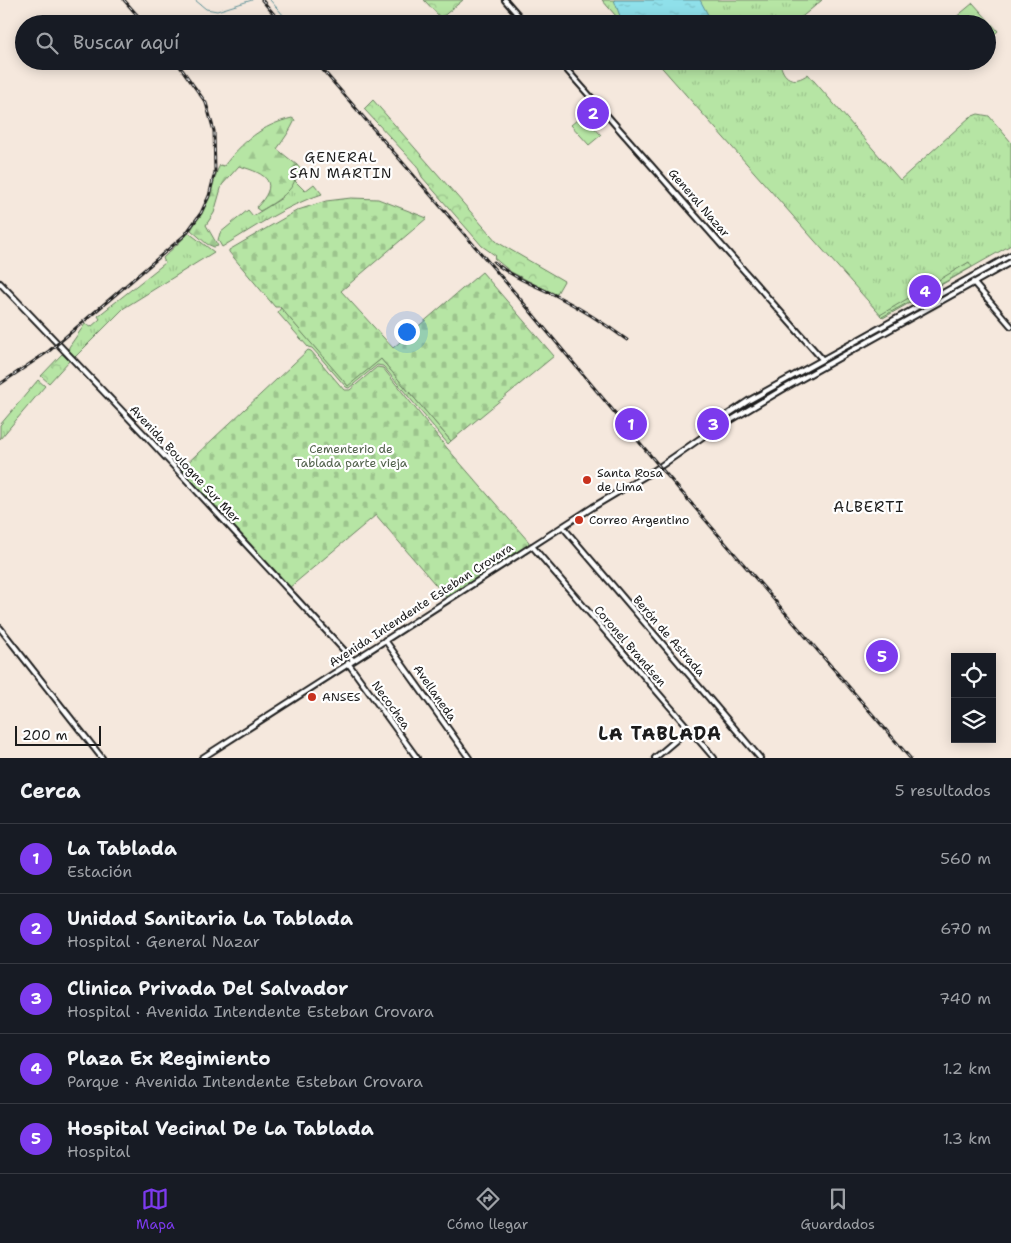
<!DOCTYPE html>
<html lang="es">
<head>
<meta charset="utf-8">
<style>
	body { margin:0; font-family:"Shantell Sans",sans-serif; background:#242831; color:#f1f3f6 }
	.controls { position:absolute; right:15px; bottom:15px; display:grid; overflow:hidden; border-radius:0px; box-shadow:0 2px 12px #0003 }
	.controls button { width:45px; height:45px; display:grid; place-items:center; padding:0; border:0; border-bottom:1px solid #363941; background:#171b24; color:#f1f3f6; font:25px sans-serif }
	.scale { position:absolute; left:15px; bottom:12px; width:86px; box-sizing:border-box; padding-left:5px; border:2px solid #1c1c1c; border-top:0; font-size:14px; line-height:18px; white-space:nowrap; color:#1c1c1c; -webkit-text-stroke:4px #fff; paint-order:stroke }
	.you { position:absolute; left:406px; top:331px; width:18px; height:18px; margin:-12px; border:4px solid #fff; border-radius:50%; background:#1a73e8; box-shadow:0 0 0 8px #1a73e833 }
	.badge { display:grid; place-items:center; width:32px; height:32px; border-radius:50%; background:#7c3aed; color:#fff; font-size:16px; font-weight:700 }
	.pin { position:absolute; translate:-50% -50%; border:2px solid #fff; box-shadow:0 1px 5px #0006 }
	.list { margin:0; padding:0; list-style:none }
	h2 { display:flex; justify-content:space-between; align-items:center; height:65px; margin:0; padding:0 20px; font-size:21px }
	h2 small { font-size:16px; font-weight:400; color:#9ea1a6 }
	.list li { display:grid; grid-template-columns:32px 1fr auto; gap:15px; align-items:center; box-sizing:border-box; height:70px; padding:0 20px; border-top:1px solid #363941 }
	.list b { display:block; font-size:19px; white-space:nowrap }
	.list p { margin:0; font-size:16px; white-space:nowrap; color:#9ea1a6 }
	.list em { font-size:16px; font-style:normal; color:#9ea1a6 }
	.icon { flex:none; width:28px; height:28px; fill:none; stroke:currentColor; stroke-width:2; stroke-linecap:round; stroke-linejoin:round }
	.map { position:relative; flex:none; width:1011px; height:758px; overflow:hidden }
	.search { position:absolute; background:#171b24; box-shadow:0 2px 12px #0003; left:15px; right:15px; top:15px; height:55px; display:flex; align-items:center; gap:12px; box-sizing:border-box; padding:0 18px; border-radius:28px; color:#9ea1a6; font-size:19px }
	.sheet { height:415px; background:#171b24 }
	nav { display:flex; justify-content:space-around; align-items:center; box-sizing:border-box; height:70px; border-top:1px solid #363941; background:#171b24; font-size:14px; color:#9ea1a6 }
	nav a { display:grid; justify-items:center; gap:2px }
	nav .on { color:#7c3aed }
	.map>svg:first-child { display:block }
	.grass { fill:url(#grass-tufts); stroke:#698060 }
	.forest { fill:url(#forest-firs); stroke:#698060 }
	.cemetery { fill:url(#cemetery-stones); stroke:#698060 }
	.park { fill:url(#park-crowns); stroke:#698060 }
	.garden { fill:#b6e5a4; stroke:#698060 }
	.water { fill:url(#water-ripples); stroke:#619298 }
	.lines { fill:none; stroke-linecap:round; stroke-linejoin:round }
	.stream { stroke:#619298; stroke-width:1 }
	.secondary-casing { stroke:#1c1c1c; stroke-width:8 }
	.secondary { stroke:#fff; stroke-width:4 }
	.rail-casing { stroke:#1c1c1c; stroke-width:3 }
	.rail { stroke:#fff; stroke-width:1; stroke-dasharray:4; stroke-linecap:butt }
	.poi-dot { fill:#c8321e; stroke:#fff; stroke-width:2 }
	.labels { text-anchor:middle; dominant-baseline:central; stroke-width:4.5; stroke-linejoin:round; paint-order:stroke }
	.street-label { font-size:12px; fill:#1c1c1c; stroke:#fff }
	.park-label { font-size:12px; fill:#52624c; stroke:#fff }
	.poi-label { font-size:12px; fill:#1c1c1c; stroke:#fff; text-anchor:start }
	.neighbourhood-label { font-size:14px; letter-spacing:1px; fill:#1c1c1c; stroke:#fff }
	.quarter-label { font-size:15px; letter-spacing:1px; fill:#1c1c1c; stroke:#fff }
	.district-label { font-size:18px; font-weight:bold; letter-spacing:1px; fill:#1c1c1c; stroke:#fff }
</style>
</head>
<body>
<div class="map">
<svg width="1011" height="758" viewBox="0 0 1011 758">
	<defs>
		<pattern id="grass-tufts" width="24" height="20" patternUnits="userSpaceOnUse" patternTransform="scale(1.25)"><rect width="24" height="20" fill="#b6e5a4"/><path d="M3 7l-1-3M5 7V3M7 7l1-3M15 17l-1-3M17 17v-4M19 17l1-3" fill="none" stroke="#9cc48d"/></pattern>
		<pattern id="forest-firs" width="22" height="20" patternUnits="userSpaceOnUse" patternTransform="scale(1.25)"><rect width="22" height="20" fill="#b6e5a4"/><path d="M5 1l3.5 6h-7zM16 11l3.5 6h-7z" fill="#9cc48d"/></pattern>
		<pattern id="cemetery-stones" width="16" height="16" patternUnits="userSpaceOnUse" patternTransform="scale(1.25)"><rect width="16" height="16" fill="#b6e5a4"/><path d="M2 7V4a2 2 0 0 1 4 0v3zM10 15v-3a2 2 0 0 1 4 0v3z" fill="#9cc48d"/></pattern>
		<pattern id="park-crowns" width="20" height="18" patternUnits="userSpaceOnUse" patternTransform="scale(1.25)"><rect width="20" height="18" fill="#b6e5a4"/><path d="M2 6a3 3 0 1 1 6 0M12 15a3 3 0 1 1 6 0" fill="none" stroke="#9cc48d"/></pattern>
		<pattern id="water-ripples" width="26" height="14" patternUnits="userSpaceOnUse" patternTransform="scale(1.25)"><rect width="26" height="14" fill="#8fe0ea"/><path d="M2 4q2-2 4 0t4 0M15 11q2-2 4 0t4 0" fill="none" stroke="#7bc0c8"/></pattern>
	</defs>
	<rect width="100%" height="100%" fill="#f5e8dd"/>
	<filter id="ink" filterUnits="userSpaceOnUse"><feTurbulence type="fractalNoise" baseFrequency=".02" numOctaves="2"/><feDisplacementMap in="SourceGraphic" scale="10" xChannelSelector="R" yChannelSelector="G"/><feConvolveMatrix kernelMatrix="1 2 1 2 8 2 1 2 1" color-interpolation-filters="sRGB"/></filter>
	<g filter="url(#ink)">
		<path class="grass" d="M 602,0 L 822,0 L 797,21 L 799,24 L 623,24 Z
			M 656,61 L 780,61 C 782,79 794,85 808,74 L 900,180 L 970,117 L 978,114 L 989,116 L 1011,142 L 1011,245 L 883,318 Z
			M 297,165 L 303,172 L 295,181 L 305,191 L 314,184 L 322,194 C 285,206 255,227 222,247 L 218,240 L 220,233 L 248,210 L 253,216 L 282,198 L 292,168 Z
			M 189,233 L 214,252 L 124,308 L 74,358 L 68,352 L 69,347 L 85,324 L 91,327 L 100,319 L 98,316 L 165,263 L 163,258 Z
			M 281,308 L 348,385 L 381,359 L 451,441 L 448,444 L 383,366 L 377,365 L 349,388 L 346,387 L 312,348 L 308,347 L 279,314 L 278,312 Z
			M 38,380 L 45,386 L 0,439 L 0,425 Z"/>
		<path class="forest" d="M 292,118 L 295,120 C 290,131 284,139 277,149 L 297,165 L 292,169 C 293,171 295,174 295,177 C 295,191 271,205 260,211 L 256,208 C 280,183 268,174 239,166 L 222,185 L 214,213 L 206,225 L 218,246 L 214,247 L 207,244 L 191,230 L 209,199 L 217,171 L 220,165 L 224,166 C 242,142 262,125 292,118 Z"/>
		<path class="cemetery" d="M 351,198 L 378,199 L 427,218 L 341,291 L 393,348 L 482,272 L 554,356 L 451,441 L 381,359 L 348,386 L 280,307 L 275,307 L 229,252 L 229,250 L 298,210 L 326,201 Z
			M 308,350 L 311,351 L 344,390 L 350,390 L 377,367 L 383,368 L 447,448 L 529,542 L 528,545 L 446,597 L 376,515 L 289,588 L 182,473 L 181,469 Z"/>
		<path class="park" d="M 424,0 L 463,0 L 441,18 Z
			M 373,100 L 497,242 L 564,281 L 556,295 L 511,272 L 494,258 L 496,256 L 482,246 L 422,177 L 417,166 L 364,109 Z
			M 969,262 L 972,267 L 882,317 L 880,315 Z
			M 62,354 L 69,361 L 49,383 L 41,376 Z"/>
		<path class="garden" d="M 973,3 L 998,31 L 987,41 L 987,24 L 961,24 L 955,18 Z
			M 583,115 L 601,135 L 589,145 L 571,125 Z"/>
		<path class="water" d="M 614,0 L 700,0 L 713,24 L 626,24 L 620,16 Z"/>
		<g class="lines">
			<path class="stream" d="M 195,0 L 206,9 L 217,11 L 252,0
				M 270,0 L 291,24"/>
			<g class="secondary-casing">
				<path id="secondary" d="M 505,0 L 526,24
					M 559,61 L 822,359
					M 973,282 L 1011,326
					M 0,283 L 144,434 L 353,660
					M 721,424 L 724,417 L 748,401 L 1011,255
					M 563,527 L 760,758
					M 532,546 L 714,758
					M 0,628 L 102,758
					M 385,640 L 469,758
					M 348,663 L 417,758
					M 202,758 L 593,507 L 655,470 L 721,424 L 726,423 L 785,388 L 1011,262
					M 655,758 L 689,729"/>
			</g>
			<use href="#secondary" class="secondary"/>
			<g class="rail-casing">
				<path id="rail" d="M 124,0 L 145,24
					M 262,0 L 282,24
					M 315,61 L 516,294 L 660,467 L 910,758
					M 494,262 C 512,277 534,285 555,295 C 580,308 604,323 627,340
					M 0,384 L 49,351 L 143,271 L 185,235 L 201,213 L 209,196 L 215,172 L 214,131 L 206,103 L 176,61"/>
			</g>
			<use href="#rail" class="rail"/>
		</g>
	</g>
	<g class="poi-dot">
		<circle cx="587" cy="480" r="5"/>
		<circle cx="579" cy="520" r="5"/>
		<circle cx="312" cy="697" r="5"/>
	</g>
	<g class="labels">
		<g class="street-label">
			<text transform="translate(699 203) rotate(49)">General Nazar</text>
			<text transform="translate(185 464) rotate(47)">Avenida Boulogne Sur Mer</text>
			<text transform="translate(421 605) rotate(-33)">Avenida Intendente Esteban Crovara</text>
			<text transform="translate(669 636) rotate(49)">Berón de Astrada</text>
			<text transform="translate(630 646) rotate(49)">Coronel Brandsen</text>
			<text transform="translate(435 693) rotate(55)">Avellaneda</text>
			<text transform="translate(391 705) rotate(54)">Necochea</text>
		</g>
		<g class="park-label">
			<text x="351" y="449">Cementerio de<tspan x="351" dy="14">Tablada parte vieja</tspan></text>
		</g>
		<g class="poi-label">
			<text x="597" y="473">Santa Rosa<tspan x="597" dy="14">de Lima</tspan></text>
			<text x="589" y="520">Correo Argentino</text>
			<text x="322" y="697">ANSES</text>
		</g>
		<g class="neighbourhood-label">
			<text x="341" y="157">GENERAL<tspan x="341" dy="16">SAN MARTIN</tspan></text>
		</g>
		<g class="quarter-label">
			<text x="869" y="507">ALBERTI</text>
		</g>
		<g class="district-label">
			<text x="660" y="734">LA TABLADA</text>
		</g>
	</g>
</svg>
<div class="controls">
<button><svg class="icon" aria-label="locate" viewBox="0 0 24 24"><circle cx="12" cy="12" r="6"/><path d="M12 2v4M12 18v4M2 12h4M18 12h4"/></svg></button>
<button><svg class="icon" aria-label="layers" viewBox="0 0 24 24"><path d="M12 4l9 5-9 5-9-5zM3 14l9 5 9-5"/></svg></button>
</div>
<div class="scale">200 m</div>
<div class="you"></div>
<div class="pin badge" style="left:631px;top:424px">1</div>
<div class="pin badge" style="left:593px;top:113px">2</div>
<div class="pin badge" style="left:713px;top:424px">3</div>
<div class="pin badge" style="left:925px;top:291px">4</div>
<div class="pin badge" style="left:882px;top:656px">5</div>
<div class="search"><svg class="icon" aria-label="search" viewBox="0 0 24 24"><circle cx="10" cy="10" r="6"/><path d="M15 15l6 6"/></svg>Buscar aquí</div>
</div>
<section class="sheet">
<h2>Cerca<small>5 resultados</small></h2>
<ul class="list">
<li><span class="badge">1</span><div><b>La Tablada</b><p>Estación</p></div><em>560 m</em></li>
<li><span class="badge">2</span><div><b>Unidad Sanitaria La Tablada</b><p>Hospital · General Nazar</p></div><em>670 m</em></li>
<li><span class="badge">3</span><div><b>Clinica Privada Del Salvador</b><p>Hospital · Avenida Intendente Esteban Crovara</p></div><em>740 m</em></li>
<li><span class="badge">4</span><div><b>Plaza Ex Regimiento</b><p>Parque · Avenida Intendente Esteban Crovara</p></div><em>1.2 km</em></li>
<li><span class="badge">5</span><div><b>Hospital Vecinal De La Tablada</b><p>Hospital</p></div><em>1.3 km</em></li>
</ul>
</section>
<nav>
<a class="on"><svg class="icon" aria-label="map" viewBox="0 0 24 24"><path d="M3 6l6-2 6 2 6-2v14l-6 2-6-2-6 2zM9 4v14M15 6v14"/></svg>Mapa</a>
<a><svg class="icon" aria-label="directions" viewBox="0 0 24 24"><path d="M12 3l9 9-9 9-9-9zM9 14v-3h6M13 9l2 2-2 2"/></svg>Cómo llegar</a>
<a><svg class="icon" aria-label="saved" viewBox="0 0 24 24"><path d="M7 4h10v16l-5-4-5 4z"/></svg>Guardados</a>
</nav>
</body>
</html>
